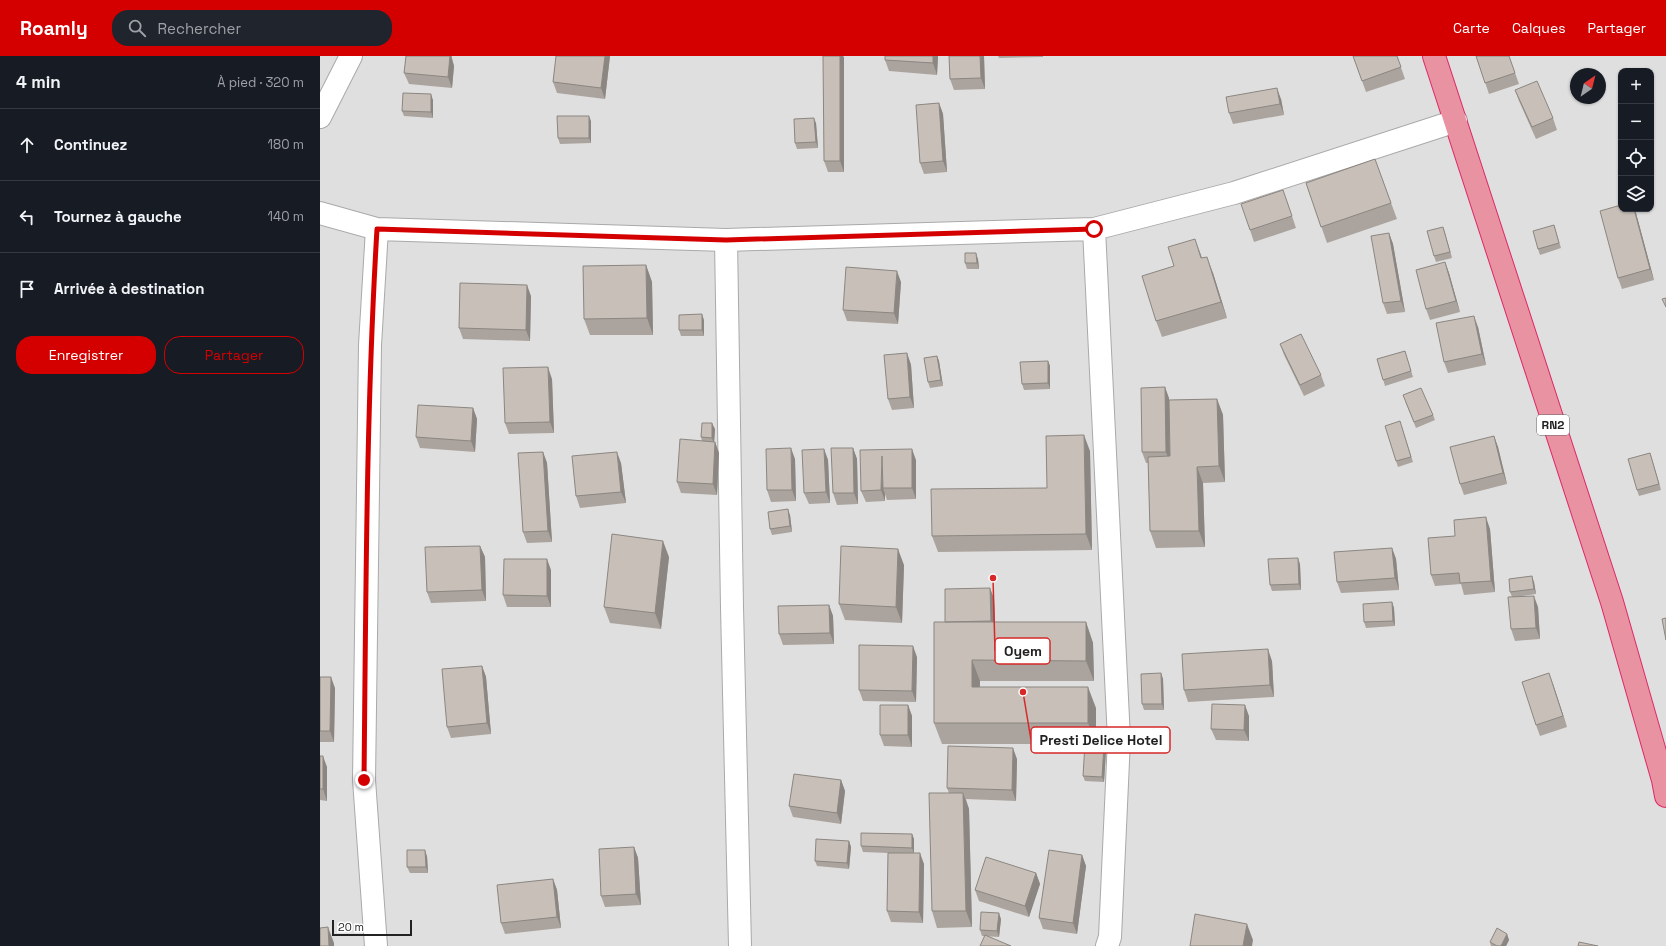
<!DOCTYPE html>
<html lang="fr">
<head>
<meta charset="utf-8">
<style>
	body { margin:0; font-family:"Space Grotesk",sans-serif; background:#20242c; color:#f1f3f6 }
	.controls { position:absolute; right:12px; top:12px; display:grid; overflow:hidden; border-radius:8px; box-shadow:0 1px 3px #0004 }
	.controls button { width:36px; height:36px; display:grid; place-items:center; padding:0; border:0; border-bottom:1px solid #363941; background:#171b24; color:#f1f3f6; font:20px sans-serif }
	.compass { position:absolute; left:1250px; top:12px; width:36px; height:36px; border-radius:50%; background:#171b24; box-shadow:0 1px 3px #0004; rotate:35deg }
	.scale { position:absolute; left:12px; bottom:10px; width:80px; box-sizing:border-box; padding-left:4px; border:2px solid #222; border-top:0; font-size:11px; line-height:14px; white-space:nowrap; color:#222; -webkit-text-stroke:3px #fff; paint-order:stroke }
	.stop { position:absolute; width:12px; height:12px; margin:-9px; border:3px solid #d40000; border-radius:50%; background:#fff }
	.stop.end { background:#d40000; border-color:#fff; box-shadow:0 1px 4px #0008 }
	.list { margin:0; padding:0; list-style:none }
	h2 { display:flex; justify-content:space-between; align-items:center; height:52px; margin:0; padding:0 16px; font-size:17px }
	h2 small { font-size:13px; font-weight:400; color:#9ea1a6 }
	.list li { display:grid; grid-template-columns:26px 1fr auto; gap:12px; align-items:center; box-sizing:border-box; height:72px; padding:0 16px; border-top:1px solid #363941 }
	.list b { display:block; font-size:15px; white-space:nowrap }
	.list em { font-size:13px; font-style:normal; color:#9ea1a6 }
	.actions { display:flex; gap:8px; padding:12px 16px }
	.actions a { flex:1; padding:9px 0; border:1px solid #d40000; border-radius:16px; text-align:center; font-size:14px; color:#d40000 }
	.actions .main { background:#d40000; color:#fff }
	.icon { flex:none; width:22px; height:22px; fill:none; stroke:currentColor; stroke-width:2; stroke-linecap:round; stroke-linejoin:round }
	.map { position:relative; flex:none; width:1346px; height:890px; overflow:hidden }
	header { display:flex; align-items:center; gap:24px; box-sizing:border-box; height:56px; padding:0 20px; background:#d40000; color:#fff }
	header strong { font-size:19px }
	nav { display:flex; gap:22px; margin-inline-start:auto; font-size:14px }
	.search { width:280px; height:36px; background:#20242c; display:flex; align-items:center; gap:10px; box-sizing:border-box; padding:0 14px; border-radius:16px; color:#9ea1a6; font-size:15px }
	main { display:flex }
	aside { flex:1; background:#171b24 }
	.map>svg:first-child { display:block }
	.residential { fill:#e0dfdf; fill-rule:evenodd }
	.lines { fill:none; stroke-linecap:round; stroke-linejoin:round }
	.minor-casing { stroke:#a9a9a9; stroke-width:24 }
	.highway-casing { stroke:#dc2a67; stroke-width:24 }
	.minor { stroke:#fff; stroke-width:22 }
	.highway { stroke:#e892a2; stroke-width:22 }
	.wall { fill:#aba49e }
	.shaded-wall { fill:#8b8681 }
	.building { fill:#c7bfb8; stroke:#8b8681 }
	.route { stroke:#d40000; stroke-width:5 }
	.labels { text-anchor:middle; dominant-baseline:central; stroke-width:4; stroke-linejoin:round; paint-order:stroke }
	.shield { fill:#fff; stroke:#646464; stroke-width:1 }
	.shield-label { font-size:12px; font-weight:bold; fill:#222 }
	.leader { fill:none; stroke:#d62828; stroke-width:1.5 }
	.callout-dot { fill:#d62828; stroke:#fff; stroke-width:1.5 }
	.callout { fill:#fff; stroke:#d62828; stroke-width:1.5 }
	.callout-label { font-size:14px; text-anchor:middle; font-weight:bold; fill:#222 }
</style>
</head>
<body>
<header>
<strong>Roamly</strong>
<div class="search"><svg class="icon" aria-label="search" viewBox="0 0 24 24"><circle cx="10" cy="10" r="6"/><path d="M15 15l6 6"/></svg>Rechercher</div>
<nav><a>Carte</a><a>Calques</a><a>Partager</a></nav>
</header>
<main>
<aside>
<h2>4 min<small>À pied · 320 m</small></h2>
<ul class="list">
<li><svg class="icon" aria-label="ahead" viewBox="0 0 24 24"><path d="M12 20V5M6 11l6-6 6 6"/></svg><div><b>Continuez</b></div><em>180 m</em></li>
<li><svg class="icon" aria-label="left" viewBox="0 0 24 24"><path d="M17 20v-9H6M10 6l-5 5 5 5"/></svg><div><b>Tournez à gauche</b></div><em>140 m</em></li>
<li><svg class="icon" aria-label="arrive" viewBox="0 0 24 24"><path d="M6 21V4h12l-3 4 3 4H6"/></svg><div><b>Arrivée à destination</b></div></li>
</ul>
<div class="actions"><a class="main">Enregistrer</a><a>Partager</a></div>
</aside>
<div class="map">
<svg width="1346" height="890" viewBox="0 0 1346 890">
	<rect width="100%" height="100%" fill="#f2efe9"/>
	<path class="residential" d="M 0,0 L 1346,0 L 1346,890 L 0,890 ZM 1301,15 L 1331,15 L 1331,153 L 1301,153 ZM 1256,18 L 1280,18 L 1280,42 L 1256,42 Z"/>
	<g class="lines">
		<g class="minor-casing">
			<path id="minor" d="M 0,61 L 31,0
				M 0,157 L 57,173 L 406,184 L 774,173 L 914,137 L 1136,65
				M 774,173 L 799,683 L 790,881 L 787,890
				M 406,184 L 412,551 L 420,890
				M 56,890 L 44,724 L 50,289 L 57,173"/>
		</g>
		<g class="highway-casing">
			<path id="highway" d="M 1114,0 L 1292,546 L 1343,724 L 1346,740"/>
		</g>
		<use href="#minor" class="minor"/>
		<use href="#highway" class="highway"/>
	</g>
	<path class="wall" d="M 86,0 L 132,0 L 132,2 L 134,10 L 132,32 L 89,28 L 84,17 Z
		M 290,0 L 285,43 L 237,37 L 233,26 Z
		M 565,0 L 618,0 L 617,19 L 569,15 L 565,4 Z
		M 629,0 L 664,0 L 665,33 L 634,34 L 630,23 Z
		M 678,0 L 723,0 L 723,1 L 679,2 Z
		M 1033,0 L 1077,0 L 1085,23 L 1046,36 Z
		M 1156,0 L 1189,0 L 1199,28 L 1169,38 Z
		M 524,1 L 524,116 L 508,116 L 504,105 Z
		M 1195,34 L 1233,62 L 1237,74 L 1216,83 L 1199,45 Z
		M 961,43 L 964,59 L 913,68 L 909,57 Z
		M 113,44 L 113,62 L 84,60 L 82,55 Z
		M 619,47 L 623,58 L 627,116 L 604,118 L 600,107 Z
		M 271,65 L 271,87 L 240,88 L 238,82 Z
		M 496,67 L 498,92 L 477,93 L 475,87 Z
		M 1055,103 L 1077,163 L 1007,187 L 986,127 Z
		M 967,145 L 976,172 L 934,186 L 930,174 Z
		M 1316,157 L 1334,224 L 1302,233 L 1298,222 Z
		M 1234,169 L 1241,192 L 1220,199 L 1218,193 Z
		M 1123,171 L 1132,202 L 1116,206 L 1114,200 Z
		M 1069,177 L 1073,188 L 1085,256 L 1067,258 L 1063,247 Z
		M 882,202 L 893,217 L 907,262 L 842,281 L 836,265 Z
		M 658,203 L 659,213 L 647,213 L 645,207 Z
		M 1125,206 L 1129,217 L 1140,256 L 1110,264 L 1106,253 Z
		M 326,209 L 332,226 L 333,279 L 270,279 L 264,263 Z
		M 581,226 L 578,268 L 527,265 L 523,254 Z
		M 211,240 L 210,285 L 143,283 L 139,272 Z
		M 384,264 L 384,280 L 361,280 L 359,274 Z
		M 1158,271 L 1166,309 L 1128,317 L 1124,306 Z
		M 960,288 L 1001,319 L 1005,330 L 984,340 L 964,299 Z
		M 1085,295 L 1093,321 L 1065,330 L 1057,303 Z
		M 587,297 L 591,309 L 594,352 L 572,354 L 568,343 Z
		M 617,300 L 619,305 L 623,330 L 610,332 L 608,326 Z
		M 728,305 L 730,310 L 730,333 L 704,334 L 702,328 Z
		M 232,323 L 234,377 L 189,378 L 185,367 Z
		M 845,331 L 849,344 L 897,343 L 903,359 L 905,426 L 883,427 L 885,491 L 836,492 L 830,475 L 828,407 L 826,407 L 822,396 Z
		M 1085,345 L 1113,359 L 1115,364 L 1096,372 Z
		M 153,352 L 157,363 L 155,396 L 100,392 L 96,381 Z
		M 1082,371 L 1093,406 L 1078,411 L 1076,405 Z
		M 395,373 L 394,386 L 395,386 L 399,397 L 397,439 L 361,437 L 357,426 L 382,385 L 381,381 Z
		M 1174,380 L 1178,391 L 1187,428 L 1144,439 L 1140,428 Z
		M 533,392 L 537,403 L 538,448 L 517,449 L 513,437 Z
		M 504,393 L 508,404 L 510,447 L 489,448 L 484,437 Z
		M 770,395 L 772,494 L 618,496 L 612,480 L 727,432 Z
		M 223,396 L 227,407 L 232,486 L 207,487 L 203,476 Z
		M 1330,397 L 1341,434 L 1319,440 L 1317,434 Z
		M 475,403 L 476,445 L 451,446 L 447,434 Z
		M 596,404 L 596,443 L 567,444 L 565,438 L 565,445 L 546,446 L 541,435 Z
		M 301,407 L 306,447 L 260,452 L 256,440 Z
		M 470,459 L 472,476 L 452,479 L 450,473 Z
		M 1170,473 L 1175,536 L 1144,539 L 1141,528 L 1115,530 L 1111,519 L 1135,480 Z
		M 160,490 L 165,501 L 166,545 L 111,547 L 107,536 Z
		M 1072,492 L 1076,503 L 1079,534 L 1021,537 L 1017,526 Z
		M 349,501 L 341,573 L 290,567 L 284,551 Z
		M 980,508 L 981,534 L 952,535 L 950,529 Z
		M 584,509 L 582,567 L 525,564 L 519,548 Z
		M 231,514 L 231,551 L 187,551 L 183,539 Z
		M 1214,526 L 1216,538 L 1196,541 L 1218,551 L 1220,583 L 1195,585 L 1191,573 L 1192,541 L 1190,536 Z
		M 670,532 L 674,543 L 675,566 L 766,566 L 773,587 L 774,625 L 660,625 L 660,631 L 776,652 L 776,688 L 622,688 L 614,667 L 625,566 Z
		M 1072,546 L 1074,552 L 1075,570 L 1046,572 L 1044,566 Z
		M 509,549 L 513,560 L 514,588 L 463,589 L 459,578 Z
		M 597,601 L 596,646 L 543,645 L 539,634 Z
		M 952,605 L 954,641 L 868,646 L 864,634 Z
		M 162,610 L 166,621 L 171,678 L 131,682 L 127,671 Z
		M 841,617 L 843,623 L 844,654 L 824,654 L 822,648 Z
		M 0,621 L 15,632 L 14,686 L 0,686 Z
		M 1233,628 L 1247,671 L 1220,680 L 1216,669 Z
		M 588,649 L 592,660 L 592,691 L 564,690 L 560,679 Z
		M 929,660 L 929,685 L 896,684 L 891,673 Z
		M 786,695 L 784,726 L 765,725 L 763,720 Z
		M 0,700 L 7,711 L 7,745 L 0,744 Z
		M 697,703 L 696,745 L 646,743 L 649,753 L 652,871 L 617,872 L 612,855 L 629,737 L 627,732 Z
		M 521,724 L 525,735 L 521,768 L 473,761 L 469,750 Z
		M 592,778 L 594,783 L 594,797 L 604,808 L 603,867 L 571,866 L 567,855 L 568,797 L 543,796 L 541,790 Z
		M 529,785 L 531,791 L 529,813 L 497,810 L 495,805 Z
		M 314,791 L 318,802 L 321,849 L 285,851 L 281,840 Z
		M 762,799 L 766,810 L 757,878 L 723,873 L 719,862 Z
		M 107,800 L 108,817 L 90,817 L 87,811 Z
		M 716,817 L 720,828 L 709,861 L 659,845 L 655,834 Z
		M 233,823 L 237,834 L 241,872 L 185,878 L 181,867 Z
		M 681,863 L 679,881 L 662,880 L 660,874 Z
		M 1187,878 L 1189,884 L 1186,890 L 1171,890 L 1170,886 Z"/>
	<path class="shaded-wall" d="M 130,0 L 131,0 L 134,10 L 132,32 L 128,21 Z
		M 285,0 L 290,0 L 285,43 L 281,32 Z
		M 520,0 L 523,0 L 524,1 L 524,116 L 520,105 Z
		M 613,0 L 618,0 L 617,19 L 613,7 Z
		M 660,0 L 664,0 L 665,33 L 661,22 Z
		M 957,32 L 961,43 L 964,59 L 960,48 Z
		M 111,38 L 113,44 L 113,62 L 111,56 Z
		M 619,47 L 623,58 L 627,116 L 623,105 Z
		M 269,60 L 271,65 L 271,87 L 269,82 Z
		M 494,62 L 496,67 L 498,92 L 496,86 Z
		M 1314,153 L 1315,153 L 1316,157 L 1334,224 L 1330,213 Z
		M 1123,171 L 1125,177 L 1132,202 L 1130,196 Z
		M 1069,177 L 1073,188 L 1085,256 L 1081,245 Z
		M 875,183 L 881,199 L 887,219 L 881,202 Z
		M 656,197 L 658,203 L 659,213 L 657,207 Z
		M 887,201 L 893,217 L 907,262 L 901,246 Z
		M 1125,206 L 1129,217 L 1140,256 L 1136,245 Z
		M 326,209 L 332,226 L 333,279 L 327,262 Z
		M 577,215 L 581,226 L 578,268 L 574,257 Z
		M 207,229 L 211,240 L 210,285 L 206,274 Z
		M 382,258 L 384,264 L 384,280 L 382,274 Z
		M 1154,260 L 1158,271 L 1166,309 L 1162,298 Z
		M 587,297 L 591,309 L 594,352 L 590,341 Z
		M 617,300 L 619,305 L 623,330 L 621,324 Z
		M 728,305 L 730,310 L 730,333 L 728,327 Z
		M 228,311 L 232,323 L 234,377 L 230,366 Z
		M 845,331 L 849,342 L 850,407 L 846,396 Z
		M 897,343 L 903,359 L 905,426 L 899,410 Z
		M 153,352 L 157,363 L 155,396 L 151,385 Z
		M 392,367 L 395,373 L 394,388 L 392,382 Z
		M 764,379 L 770,395 L 772,494 L 766,478 Z
		M 1174,380 L 1178,391 L 1187,428 L 1183,417 Z
		M 395,386 L 399,397 L 397,439 L 393,428 Z
		M 471,392 L 475,403 L 476,445 L 472,434 Z
		M 533,392 L 537,403 L 538,448 L 534,437 Z
		M 504,393 L 508,404 L 510,447 L 506,436 Z
		M 592,393 L 596,404 L 596,443 L 592,432 Z
		M 223,396 L 227,407 L 232,486 L 228,475 Z
		M 297,396 L 301,407 L 306,447 L 301,436 Z
		M 1330,397 L 1332,403 L 1341,434 L 1339,428 Z
		M 562,400 L 563,432 L 565,438 L 565,445 L 561,434 Z
		M 877,411 L 883,427 L 885,491 L 879,475 Z
		M 468,453 L 470,459 L 472,476 L 470,470 Z
		M 1166,461 L 1170,473 L 1175,536 L 1171,525 Z
		M 343,485 L 349,501 L 341,573 L 335,557 Z
		M 160,490 L 165,501 L 166,545 L 162,534 Z
		M 1072,492 L 1076,503 L 1079,534 L 1075,522 Z
		M 578,493 L 584,509 L 582,567 L 576,551 Z
		M 978,502 L 980,508 L 981,534 L 979,528 Z
		M 227,503 L 231,514 L 231,551 L 227,540 Z
		M 1212,520 L 1214,526 L 1216,538 L 1214,533 Z
		M 670,532 L 674,543 L 675,576 L 671,565 Z
		M 1214,540 L 1218,551 L 1220,583 L 1216,572 Z
		M 1072,546 L 1074,552 L 1075,570 L 1073,565 Z
		M 509,549 L 513,560 L 514,588 L 510,577 Z
		M 766,566 L 773,587 L 774,625 L 766,605 Z
		M 593,590 L 597,601 L 596,646 L 592,635 Z
		M 948,593 L 952,605 L 954,641 L 950,629 Z
		M 652,604 L 660,625 L 659,652 L 652,631 Z
		M 162,610 L 166,621 L 171,678 L 167,667 Z
		M 841,617 L 843,623 L 844,654 L 842,648 Z
		M 1229,617 L 1233,628 L 1247,671 L 1243,660 Z
		M 11,621 L 15,632 L 14,686 L 10,675 Z
		M 768,631 L 776,652 L 776,688 L 768,667 Z
		M 588,649 L 592,660 L 592,691 L 588,679 Z
		M 925,649 L 929,660 L 929,685 L 924,674 Z
		M 784,689 L 786,695 L 784,726 L 782,721 Z
		M 693,692 L 697,703 L 696,745 L 692,734 Z
		M 3,700 L 7,711 L 7,745 L 3,733 Z
		M 521,724 L 525,735 L 521,768 L 517,757 Z
		M 643,737 L 649,753 L 652,871 L 646,855 Z
		M 592,778 L 594,783 L 594,798 L 592,792 Z
		M 529,785 L 531,791 L 529,813 L 527,807 Z
		M 314,791 L 318,802 L 321,849 L 316,838 Z
		M 105,794 L 107,800 L 108,817 L 106,811 Z
		M 600,797 L 604,808 L 603,867 L 599,856 Z
		M 762,799 L 766,810 L 757,878 L 753,867 Z
		M 716,817 L 720,828 L 709,861 L 705,850 Z
		M 233,823 L 237,834 L 241,872 L 237,861 Z
		M 679,857 L 681,863 L 679,881 L 677,875 Z
		M 927,868 L 933,884 L 932,890 L 923,890 Z
		M 8,871 L 14,887 L 14,890 L 9,890 Z
		M 1187,878 L 1189,884 L 1186,890 L 1181,890 Z"/>
	<path class="building" d="M 86,0 L 130,0 L 128,21 L 84,17 Z
		M 236,0 L 285,0 L 281,32 L 233,26 Z
		M 503,0 L 520,0 L 520,105 L 504,105 Z
		M 565,0 L 613,0 L 613,7 L 565,4 Z
		M 629,0 L 660,0 L 661,22 L 630,23 Z
		M 1033,0 L 1077,0 L 1081,11 L 1042,25 Z
		M 1156,0 L 1189,0 L 1195,17 L 1165,27 Z
		M 1217,25 L 1233,62 L 1212,71 L 1195,34 Z
		M 957,32 L 960,48 L 909,57 L 906,41 Z
		M 83,37 L 111,38 L 111,56 L 82,55 Z
		M 619,47 L 623,105 L 600,107 L 596,49 Z
		M 237,60 L 269,60 L 269,82 L 238,82 Z
		M 494,62 L 496,86 L 475,87 L 474,63 Z
		M 1055,103 L 1071,147 L 1001,171 L 986,127 Z
		M 963,134 L 972,160 L 930,174 L 921,148 Z
		M 1301,149 L 1301,153 L 1314,153 L 1330,213 L 1298,222 L 1280,155 Z
		M 1234,169 L 1239,187 L 1218,193 L 1213,175 Z
		M 1123,171 L 1130,196 L 1114,200 L 1107,175 Z
		M 1069,177 L 1081,245 L 1063,247 L 1051,180 Z
		M 875,183 L 881,202 L 887,201 L 901,246 L 836,265 L 822,220 L 854,210 L 848,191 Z
		M 645,197 L 656,197 L 657,207 L 645,207 Z
		M 1125,206 L 1136,245 L 1106,253 L 1096,214 Z
		M 326,209 L 327,262 L 264,263 L 263,210 Z
		M 526,211 L 577,215 L 574,257 L 523,254 Z
		M 140,227 L 207,229 L 206,274 L 139,272 Z
		M 1346,242 L 1346,251 L 1342,243 Z
		M 382,258 L 382,274 L 359,274 L 359,259 Z
		M 1154,260 L 1162,298 L 1124,306 L 1116,267 Z
		M 981,278 L 1001,319 L 980,329 L 960,288 Z
		M 1085,295 L 1091,315 L 1063,324 L 1057,303 Z
		M 587,297 L 590,341 L 568,343 L 564,299 Z
		M 617,300 L 621,324 L 608,326 L 604,302 Z
		M 728,305 L 728,327 L 702,328 L 700,306 Z
		M 228,311 L 230,366 L 185,367 L 183,312 Z
		M 845,331 L 846,396 L 822,396 L 821,332 Z
		M 1101,332 L 1113,359 L 1094,366 L 1083,339 Z
		M 897,343 L 899,410 L 877,411 L 879,475 L 830,475 L 828,401 L 850,400 L 849,344 Z
		M 98,349 L 153,352 L 151,385 L 96,381 Z
		M 1080,365 L 1091,401 L 1076,405 L 1065,370 Z
		M 382,367 L 392,367 L 392,382 L 381,381 Z
		M 764,379 L 766,478 L 612,480 L 611,433 L 727,432 L 726,380 Z
		M 1174,380 L 1183,417 L 1140,428 L 1130,391 Z
		M 360,383 L 395,386 L 393,428 L 357,426 Z
		M 471,392 L 472,434 L 447,434 L 446,393 Z
		M 511,392 L 533,392 L 534,437 L 513,437 Z
		M 504,393 L 506,436 L 484,437 L 482,394 Z
		M 592,393 L 592,432 L 563,432 L 562,400 L 561,434 L 541,435 L 540,394 Z
		M 223,396 L 228,475 L 203,476 L 198,397 Z
		M 297,396 L 301,436 L 256,440 L 252,400 Z
		M 1330,397 L 1339,428 L 1317,434 L 1308,403 Z
		M 468,453 L 470,470 L 450,473 L 448,456 Z
		M 1166,461 L 1171,525 L 1140,527 L 1139,517 L 1111,519 L 1108,482 L 1135,480 L 1134,464 Z
		M 292,478 L 343,485 L 335,557 L 284,551 Z
		M 160,490 L 162,534 L 107,536 L 105,491 Z
		M 521,490 L 578,493 L 576,551 L 519,548 Z
		M 1072,492 L 1075,522 L 1017,526 L 1014,496 Z
		M 978,502 L 979,528 L 950,529 L 948,503 Z
		M 184,503 L 227,503 L 227,540 L 183,539 Z
		M 1212,520 L 1214,533 L 1190,536 L 1189,523 Z
		M 670,532 L 671,565 L 625,566 L 625,533 Z
		M 1214,540 L 1216,572 L 1191,573 L 1188,541 Z
		M 1072,546 L 1073,565 L 1044,566 L 1043,548 Z
		M 509,549 L 510,577 L 459,578 L 458,550 Z
		M 1346,562 L 1346,584 L 1342,563 Z
		M 614,566 L 766,566 L 766,605 L 652,604 L 652,631 L 768,631 L 768,667 L 614,667 Z
		M 539,589 L 593,590 L 592,635 L 539,634 Z
		M 948,593 L 950,629 L 864,634 L 862,598 Z
		M 162,610 L 167,667 L 127,671 L 122,613 Z
		M 841,617 L 842,648 L 822,648 L 821,618 Z
		M 1229,617 L 1243,660 L 1216,669 L 1202,626 Z
		M 0,621 L 11,621 L 10,675 L 0,675 Z
		M 892,648 L 925,649 L 924,674 L 891,673 Z
		M 560,649 L 588,649 L 588,679 L 560,679 Z
		M 765,688 L 784,689 L 782,721 L 763,720 Z
		M 628,690 L 693,692 L 692,734 L 627,732 Z
		M 0,700 L 3,700 L 3,733 L 0,733 Z
		M 474,718 L 521,724 L 517,757 L 469,750 Z
		M 609,737 L 643,737 L 646,855 L 612,855 Z
		M 541,777 L 592,778 L 592,792 L 541,790 Z
		M 496,783 L 529,785 L 527,807 L 495,805 Z
		M 314,791 L 316,838 L 281,840 L 279,793 Z
		M 87,794 L 105,794 L 106,811 L 87,811 Z
		M 729,794 L 762,799 L 753,867 L 719,862 Z
		M 568,797 L 600,797 L 599,856 L 567,855 Z
		M 666,801 L 716,817 L 705,850 L 655,834 Z
		M 233,823 L 237,861 L 181,867 L 177,829 Z
		M 661,856 L 679,857 L 677,875 L 660,874 Z
		M 875,858 L 927,868 L 923,890 L 870,890 Z
		M 8,871 L 9,890 L 0,890 L 0,872 Z
		M 1177,872 L 1187,878 L 1181,890 L 1177,890 L 1170,886 Z
		M 665,879 L 691,890 L 660,890 Z
		M 1259,886 L 1278,890 L 1258,890 Z"/>
	<g class="lines">
		<path class="route" d="M 44,724 C 46,540 46,357 57,173 L 406,184 L 774,173"/>
	</g>
	<g class="labels">
		<rect class="shield" x="1217" y="359" width="32" height="20" rx="3"/>
		<g class="shield-label">
			<text x="1233" y="369">RN2</text>
		</g>
	</g>
	<path class="leader" d="M673 522L675 595M703 636L711 684"/>
	<g class="callout-dot">
		<circle cx="673" cy="522" r="4"/>
		<circle cx="703" cy="636" r="4"/>
	</g>
	<g class="callout">
		<rect x="675" y="582" width="55" height="26" rx="4"/>
		<rect x="711" y="671" width="139" height="26" rx="4"/>
	</g>
	<g class="callout-label">
		<text x="703" y="600">Oyem</text>
		<text x="781" y="689">Presti Delice Hotel</text>
	</g>
</svg>
<div class="controls">
<button>+</button>
<button>−</button>
<button><svg class="icon" aria-label="locate" viewBox="0 0 24 24"><circle cx="12" cy="12" r="6"/><path d="M12 2v4M12 18v4M2 12h4M18 12h4"/></svg></button>
<button><svg class="icon" aria-label="layers" viewBox="0 0 24 24"><path d="M12 4l9 5-9 5-9-5zM3 14l9 5 9-5"/></svg></button>
</div>
<svg class="compass" viewBox="-18 -18 36 36"><path d="M0-13l5 13h-10z" fill="#e53935"/><path d="M0 13l5-13h-10z" fill="#9ea1a6"/></svg>
<div class="scale">20 m</div>
<div class="stop" style="left:774px;top:173px"></div>
<div class="stop end" style="left:44px;top:724px"></div>
</div>
</main>
</body>
</html>
